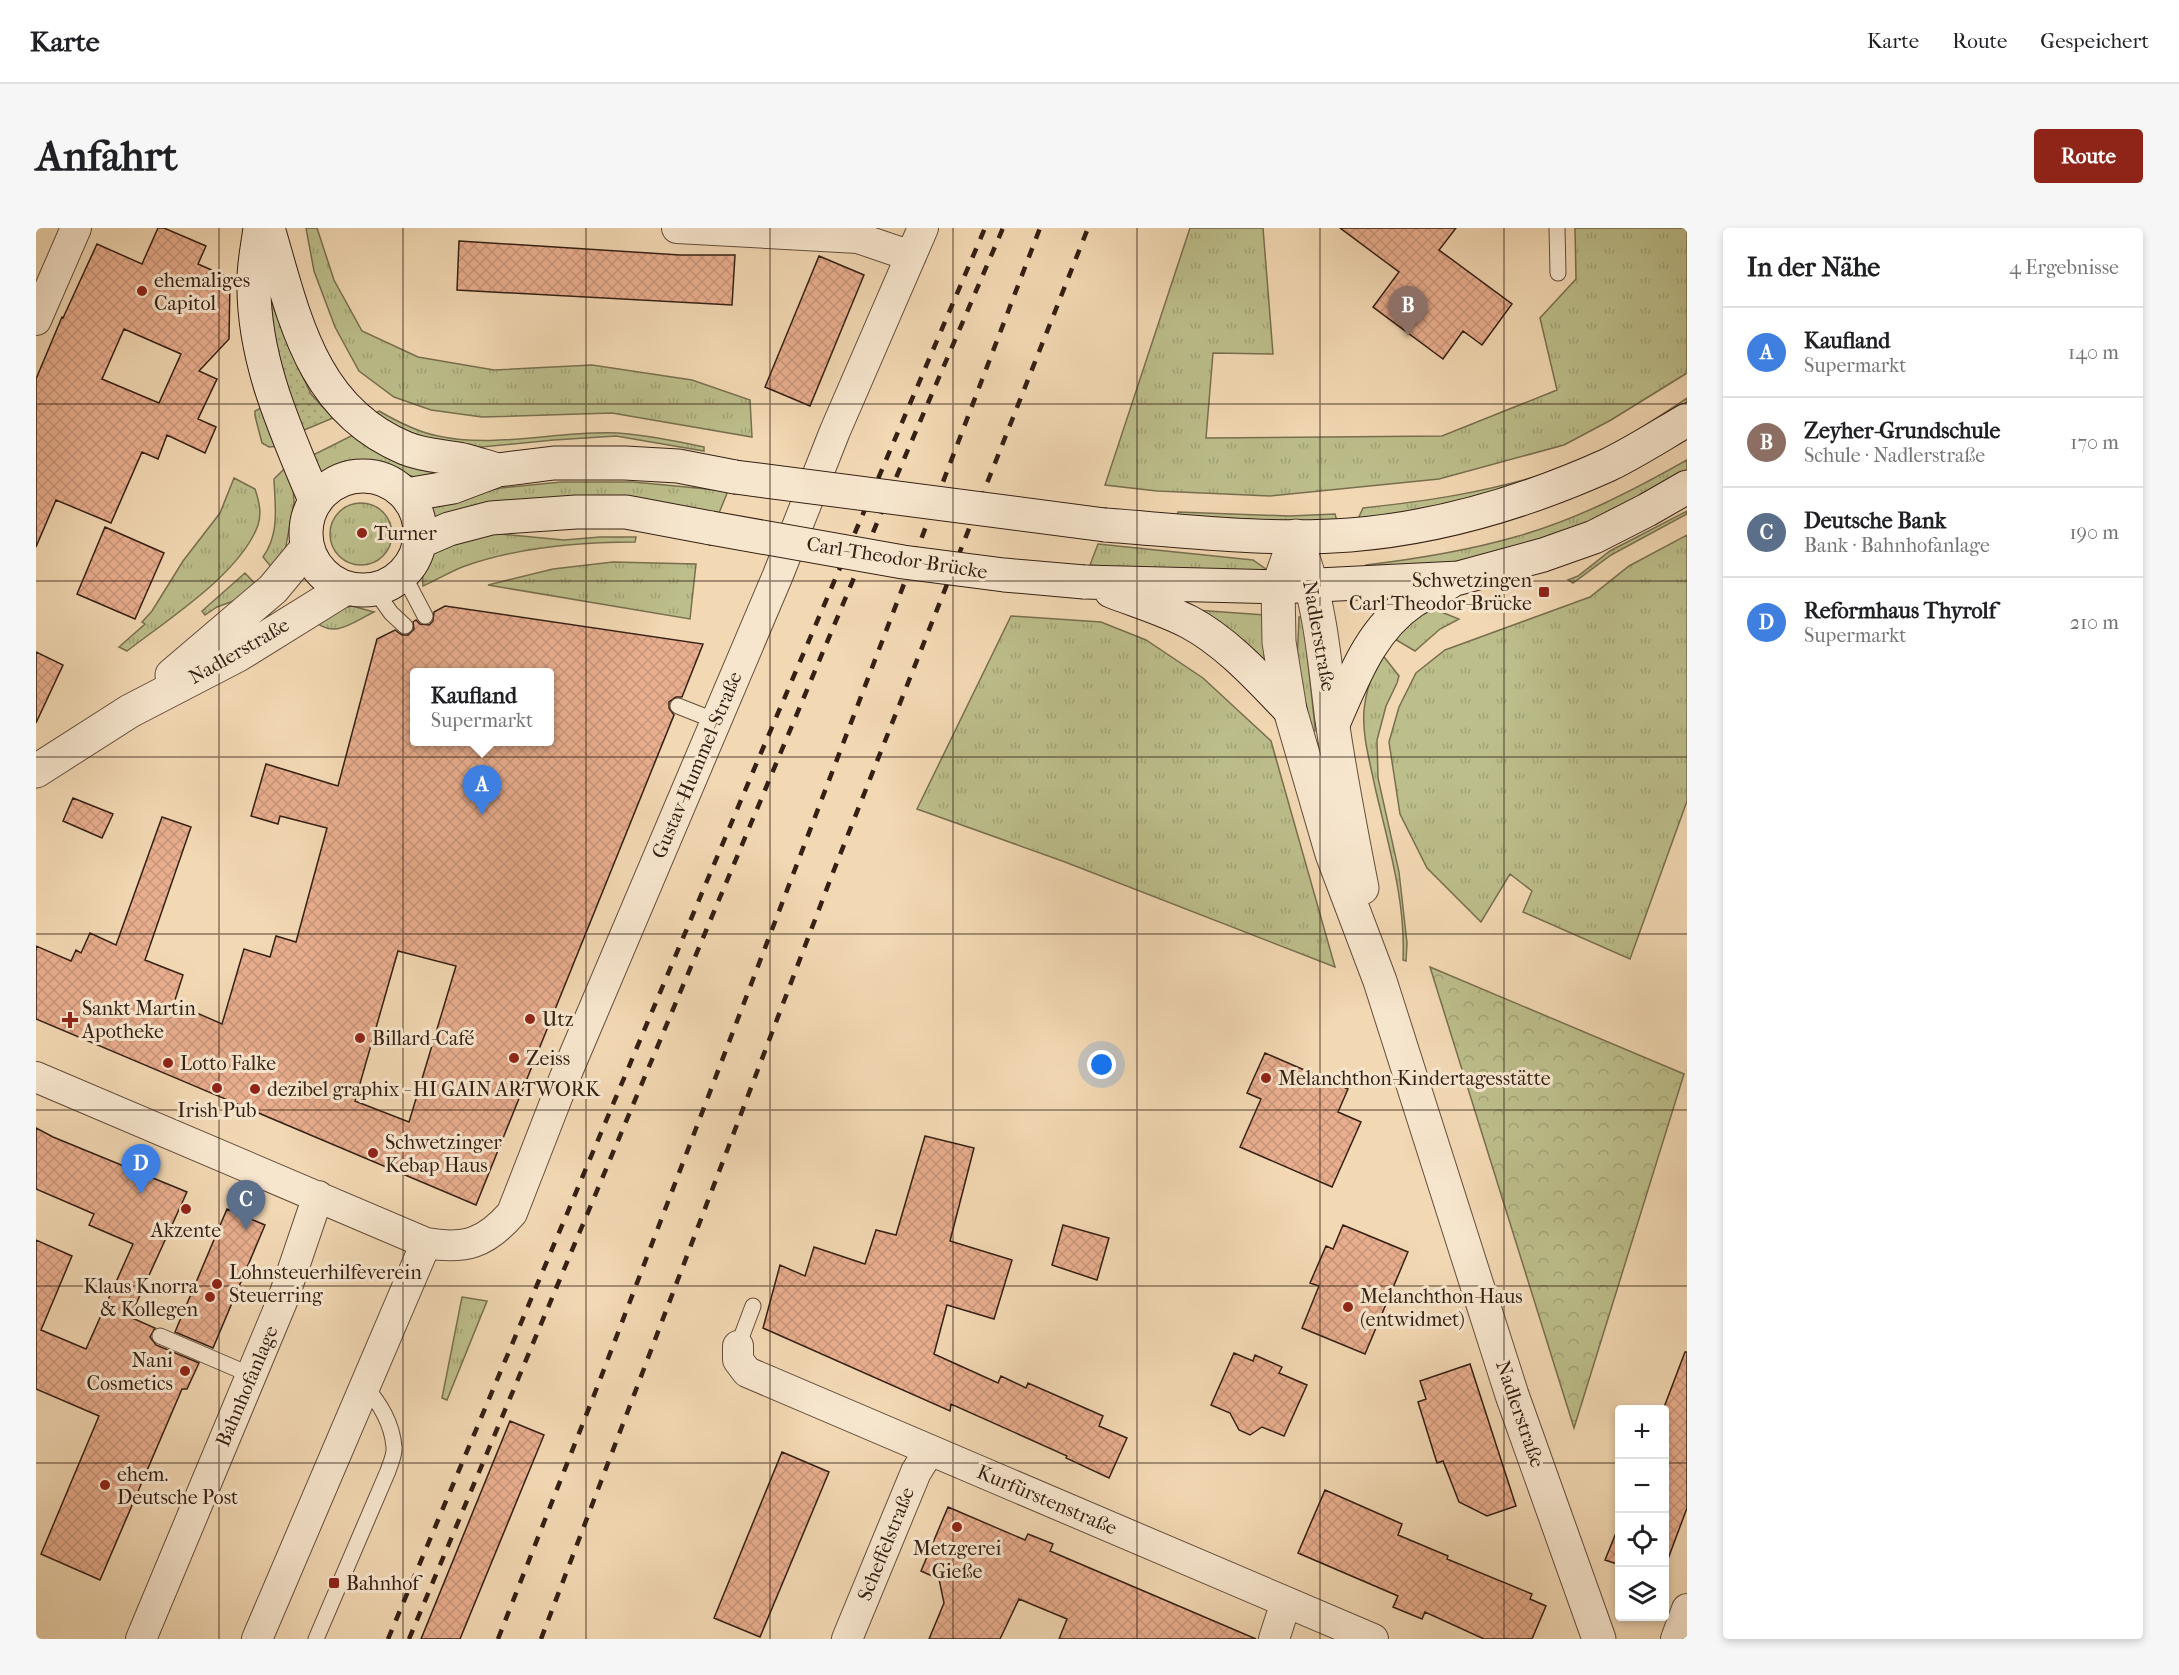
<!DOCTYPE html>
<html lang="de">
<head>
<meta charset="utf-8">
<style>
	body { margin:0; font-family:"IM FELL French Canon",serif; background:#f6f6f6; color:#202124 }
	.controls { position:absolute; right:18px; bottom:18px; display:grid; overflow:hidden; border-radius:6px; box-shadow:0 3px 9px #0003 }
	.controls button { width:54px; height:54px; display:grid; place-items:center; padding:0; border:0; border-bottom:2px solid #e0e0e0; background:#fff; color:#202124; font:30px sans-serif }
	.you { position:absolute; left:1066px; top:837px; width:21px; height:21px; margin:-15px; border:4px solid #fff; border-radius:50%; background:#1a73e8; box-shadow:0 0 0 9px #1a73e833 }
	.badge { display:grid; place-items:center; width:39px; height:39px; border-radius:50%; background:#8f2418; color:#fff; font-size:20px; font-weight:700 }
	.pin { position:absolute; translate:-50% -50px; filter:drop-shadow(0 2px 3px #0008) }
	.pin::after { content:''; position:absolute; top:32px; width:21px; height:18px; background:inherit; clip-path:polygon(0 0,100% 0,50% 100%) }
	.popup { position:absolute; left:374px; top:440px; width:144px; height:78px; box-sizing:border-box; display:grid; place-content:center; border-radius:6px; background:#fff; filter:drop-shadow(0 2px 4px #0005); font-size:20px; white-space:nowrap; color:#757577 }
	.popup b { font-size:22px; color:#202124 }
	.popup::after { content:''; position:absolute; left:50%; top:100%; margin-left:-12px; border:12px solid transparent; border-top-color:#fff }
	.list { margin:0; padding:0; list-style:none }
	h2 { display:flex; justify-content:space-between; align-items:center; height:78px; margin:0; padding:0 24px; font-size:26px }
	h2 small { font-size:20px; font-weight:400; color:#757577 }
	.list li { display:grid; grid-template-columns:39px 1fr auto; gap:18px; align-items:center; box-sizing:border-box; height:90px; padding:0 24px; border-top:2px solid #e0e0e0 }
	.list b { display:block; font-size:22px; white-space:nowrap }
	.list p { margin:0; font-size:20px; white-space:nowrap; color:#757577 }
	.list em { font-size:20px; font-style:normal; color:#757577 }
	.icon { flex:none; width:33px; height:33px; fill:none; stroke:currentColor; stroke-width:2; stroke-linecap:round; stroke-linejoin:round }
	.map { position:relative; flex:none; width:1651px; height:1411px; overflow:hidden; border-radius:6px }
	header { display:flex; align-items:center; gap:36px; box-sizing:border-box; height:84px; padding:0 30px; background:#fff; border-bottom:2px solid #e0e0e0 }
	header strong { font-size:28px }
	nav { display:flex; gap:33px; margin-inline-start:auto; font-size:21px }
	.intro { display:flex; align-items:center; justify-content:space-between; box-sizing:border-box; height:144px; padding:0 36px }
	h1 { margin:0; font-size:42px }
	.button { padding:15px 27px; border-radius:6px; background:#8f2418; color:#fff; font-size:21px; font-weight:700 }
	main { display:flex; gap:36px; padding:0 36px }
	aside { flex:1; background:#fff; border-radius:6px; box-shadow:0 3px 9px #0003 }
	.map>svg:first-child { display:block }
	.grass { fill:url(#grass-tufts); stroke:#786f50; stroke-width:1.5 }
	.forest { fill:url(#forest-crowns); stroke:#786f50; stroke-width:1.5 }
	.garden { fill:url(#garden-dots); stroke:#786f50; stroke-width:1.5 }
	.building { fill:url(#building-cross-hatch); stroke:#352015; stroke-width:1.5; fill-rule:evenodd }
	.lines { fill:none; stroke-linecap:round; stroke-linejoin:round }
	.service-casing { stroke:#644e3c; stroke-width:17 }
	.minor-casing { stroke:#644e3c; stroke-width:32 }
	.tertiary-casing { stroke:#644e3c; stroke-width:35 }
	.secondary-casing { stroke:#352015; stroke-width:35 }
	.service { stroke:#f7e6ce; stroke-width:15 }
	.minor { stroke:#f7e6ce; stroke-width:30 }
	.tertiary { stroke:#f7e6ce; stroke-width:33 }
	.secondary { stroke:#f7e6ce; stroke-width:33 }
	.rail { stroke:#352015; stroke-width:4.5; stroke-dasharray:10 10; stroke-linecap:butt }
	.secondary-bridge-casing { stroke:#352015; stroke-width:35; stroke-linecap:butt }
	.secondary-bridge { stroke:#f7e6ce; stroke-width:33 }
	.grid { fill:none; stroke:#352015; stroke-width:1.5; stroke-opacity:0.55 }
	.poi-dot { fill:#8f2418; stroke:#f7e6ce; stroke-width:2 }
	.labels { text-anchor:middle; dominant-baseline:central; stroke-width:6; stroke-linejoin:round; paint-order:stroke }
	.poi-label { font-size:20px; fill:#352015; stroke:#f7e6ce; text-anchor:start }
	.street-label { font-size:20px; fill:#352015; stroke:#f7e6ce }
</style>
</head>
<body>
<header>
<strong>Karte</strong>
<nav><a>Karte</a><a>Route</a><a>Gespeichert</a></nav>
</header>
<div class="intro"><h1>Anfahrt</h1><a class="button">Route</a></div>
<main>
<div class="map">
<svg width="1651" height="1411" viewBox="0 0 1651 1411">
	<defs>
		<pattern id="grass-tufts" width="24" height="20" patternUnits="userSpaceOnUse" patternTransform="scale(1.5)"><rect width="24" height="20" fill="#bcbe8b"/><path d="M3 7l-1-3M5 7V3M7 7l1-3M15 17l-1-3M17 17v-4M19 17l1-3" fill="none" stroke="#a2a377"/></pattern>
		<pattern id="forest-crowns" width="20" height="18" patternUnits="userSpaceOnUse" patternTransform="scale(1.5)"><rect width="20" height="18" fill="#bcbe8b"/><path d="M2 6a3 3 0 1 1 6 0M12 15a3 3 0 1 1 6 0" fill="none" stroke="#a2a377"/></pattern>
		<pattern id="garden-dots" width="8" height="8" patternUnits="userSpaceOnUse" patternTransform="scale(1.5)"><rect width="8" height="8" fill="#bcbe8b"/><path d="M2 2h.1M6 6h.1" fill="none" stroke="#a2a377" stroke-width="1.8" stroke-linecap="round"/></pattern>
		<pattern id="building-cross-hatch" width="8" height="8" patternUnits="userSpaceOnUse" patternTransform="scale(1.5)"><rect width="8" height="8" fill="#e9ae8e"/><path d="M0 0l8 8M0 8l8-8" fill="none" stroke="#c8957a"/></pattern>
	</defs>
	<rect width="100%" height="100%" fill="#f2d8b3"/>
	<filter id="stains"><feTurbulence type="fractalNoise" baseFrequency=".00333" numOctaves="4"/><feColorMatrix values="0 0 0 0 .2 0 0 0 0 .09 0 0 0 0 .02 0 0 0 .5 -.17"/></filter>
	<radialGradient id="worn" r=".72"><stop offset=".6" stop-color="#630" stop-opacity="0"/><stop offset="1" stop-color="#630" stop-opacity=".3"/></radialGradient>
	<path class="grass" d="M 270,0 L 281,0 L 298,52 L 326,103 L 382,129 L 458,142 L 556,137 L 656,152 L 714,172 L 716,209 L 576,185 L 446,189 L 395,182 L 358,169 L 323,143 L 299,99 L 278,43 Z
		M 1154,0 L 1227,0 L 1237,126 L 1177,125 L 1170,210 L 1406,208 L 1521,162 L 1504,90 L 1540,51 L 1539,0 L 1651,0 L 1651,145 L 1575,192 L 1528,217 L 1403,251 L 1234,268 L 1121,263 L 1069,257 Z
		M 1651,170 L 1651,174 L 1614,199 L 1518,246 L 1400,280 L 1322,291 L 1327,280 C 1391,273 1453,264 1514,244 C 1563,228 1609,198 1651,170 Z
		M 225,180 L 244,218 L 233,219 L 226,215 L 219,188 L 219,183 Z
		M 343,183 C 362,194 381,204 402,208 C 461,221 522,202 582,205 C 611,207 640,213 668,219 L 668,223 L 580,208 L 518,212 L 435,220 L 400,216 L 336,187 Z
		M 319,206 L 424,243 L 385,252 L 353,239 L 331,233 L 310,235 L 284,246 L 273,229 Z
		M 1651,232 L 1651,244 C 1615,262 1578,284 1540,299 C 1473,327 1402,337 1331,349 L 1330,337 C 1380,331 1430,323 1479,309 C 1540,292 1596,263 1651,232 Z
		M 250,239 L 257,256 L 258,275 L 249,323 L 237,341 L 227,329 C 244,305 239,279 238,251 Z
		M 198,250 L 219,261 C 223,273 226,285 222,297 C 205,345 131,392 91,423 L 83,419 L 109,396 L 106,394 L 116,383 L 147,333 L 184,285 Z
		M 525,254 L 597,254 L 692,263 L 683,285 L 398,290 L 394,278 L 398,274 L 465,260 Z
		M294 306a31 31 0 1 1 62 0a31 31 0 1 1-62 0Z
		M 1651,283 L 1651,286 L 1575,327 L 1537,355 L 1532,352 L 1542,348 L 1574,323 Z
		M 1142,284 L 1253,288 L 1299,286 L 1301,293 L 1238,293 L 1141,287 Z
		M 454,305 L 528,312 L 564,309 L 600,309 L 599,314 C 542,314 483,319 429,338 C 415,343 401,352 387,358 C 382,317 424,313 454,305 Z
		M 1651,307 L 1651,573 L 1594,731 L 1487,684 L 1496,663 L 1474,646 L 1445,694 L 1391,640 L 1364,586 L 1353,514 L 1363,479 L 1380,445 L 1409,422 L 1554,369 L 1593,338 Z
		M 1062,316 L 1217,332 L 1237,346 L 1127,343 L 1054,337 Z
		M 577,334 L 660,336 L 654,391 L 452,357 L 517,341 Z
		M 209,345 L 221,358 L 200,372 L 181,379 L 169,387 L 166,383 Z
		M 316,378 L 338,384 C 317,394 297,412 278,392 L 296,383 Z
		M 1395,380 L 1423,391 L 1404,401 L 1379,423 L 1357,410 L 1372,394 Z
		M 1159,382 L 1229,387 L 1230,436 Z
		M 975,388 L 1065,394 L 1110,412 L 1167,450 L 1235,513 L 1299,739 L 1029,634 L 881,581 Z
		M 1263,389 L 1267,389 L 1279,499 L 1279,503 L 1276,503 L 1273,500 L 1261,434 Z
		M 1345,425 L 1363,448 L 1361,455 L 1350,478 L 1341,512 L 1342,550 L 1363,644 L 1371,715 L 1370,733 L 1367,732 C 1370,673 1352,616 1339,559 C 1334,534 1326,508 1328,482 C 1330,462 1337,444 1345,425 Z
		M 426,1069 L 451,1073 L 411,1172 L 406,1170 Z"/>
	<path class="forest" d="M 1394,739 L 1648,846 L 1538,1200 Z"/>
	<path class="garden" d="M 229,44 L 258,130 L 275,166 L 297,190 L 261,205 L 244,158 Z"/>
	<path class="building" d="M 122,0 L 128,0 L 170,18 L 162,36 L 194,50 L 193,111 L 163,143 L 181,151 L 162,191 L 180,199 L 169,225 L 131,207 L 122,231 L 106,224 L 75,295 L 20,272 L 0,319 L 0,151 L 26,89 L 27,90 L 61,16 L 106,36 ZM 88,101 L 145,126 L 123,175 L 66,151 Z
		M 1304,0 L 1420,0 L 1403,22 L 1476,76 L 1446,117 L 1427,103 L 1407,131 L 1337,79 L 1363,44 Z
		M 423,13 L 644,27 L 699,27 L 696,77 L 421,62 Z
		M 783,28 L 828,47 L 774,178 L 729,159 Z
		M 69,299 L 128,325 L 99,391 L 41,366 Z
		M 409,378 L 667,416 L 646,469 L 640,469 L 633,474 L 633,480 L 638,487 L 440,977 L 0,791 L 0,718 L 35,733 L 40,722 L 45,725 L 54,705 L 80,717 L 126,589 L 155,599 L 109,732 L 147,747 L 138,775 L 186,796 L 208,721 L 234,729 L 240,708 L 260,714 L 291,600 L 244,588 L 242,596 L 215,588 L 230,536 L 302,558 L 341,411 L 359,402 L 366,407 L 372,407 L 378,401 L 377,394 L 380,392 L 384,396 L 393,397 L 397,393 L 398,384 ZM 378,444 L 513,444 L 513,513 L 378,513 ZM 362,723 L 420,738 L 373,894 L 319,873 Z
		M 0,424 L 27,437 L 0,495 Z
		M 37,570 L 77,586 L 66,610 L 27,593 Z
		M 1229,825 L 1312,861 L 1302,884 L 1325,894 L 1296,959 L 1204,919 L 1225,871 L 1211,865 Z
		M 0,900 L 17,909 L 151,964 L 94,1089 L 119,1100 L 114,1109 L 120,1117 L 163,1135 L 151,1161 L 146,1161 L 64,1352 L 5,1326 L 63,1188 L 0,1161 L 0,1012 L 36,1028 L 5,1102 L 50,1121 L 97,1016 L 53,997 L 58,986 L 0,961 Z
		M 889,908 L 938,920 L 914,1013 L 976,1032 L 958,1091 L 911,1077 L 898,1126 L 962,1155 L 965,1148 L 990,1160 L 992,1155 L 1067,1188 L 1063,1198 L 1091,1210 L 1073,1250 L 1030,1230 L 1031,1228 L 915,1176 L 914,1183 L 727,1100 L 744,1037 L 769,1048 L 778,1019 L 829,1036 L 840,1002 L 860,1007 Z
		M 191,981 L 229,997 L 177,1120 L 139,1104 Z
		M 1027,997 L 1073,1010 L 1061,1052 L 1016,1037 Z
		M 1307,997 L 1372,1024 L 1329,1126 L 1266,1100 L 1283,1058 L 1274,1055 L 1290,1018 L 1297,1021 Z
		M 1649,1124 L 1651,1124 L 1651,1280 L 1629,1339 L 1629,1182 L 1627,1182 Z
		M 1198,1125 L 1217,1133 L 1219,1127 L 1246,1139 L 1243,1145 L 1271,1157 L 1248,1208 L 1226,1199 L 1214,1207 L 1203,1202 L 1194,1185 L 1175,1177 Z
		M 1434,1136 L 1480,1278 L 1451,1288 L 1423,1274 L 1407,1233 L 1401,1235 L 1382,1174 L 1390,1171 L 1384,1153 Z
		M 474,1193 L 508,1207 L 424,1411 L 385,1411 Z
		M 746,1224 L 793,1244 L 724,1409 L 678,1390 Z
		M 1289,1262 L 1366,1296 L 1362,1307 L 1412,1328 L 1411,1331 L 1496,1366 L 1494,1371 L 1510,1378 L 1496,1411 L 1448,1411 L 1389,1384 L 1386,1391 L 1357,1379 L 1362,1368 L 1262,1325 Z
		M 912,1279 L 989,1312 L 992,1306 L 1017,1316 L 1014,1323 L 1220,1411 L 1023,1411 L 1031,1391 L 983,1371 L 964,1411 L 893,1411 L 908,1375 L 903,1351 L 885,1343 Z
		M 1584,1295 L 1584,1337 L 1569,1332 Z"/>
	<g class="lines">
		<g class="service-casing">
			<path id="service" d="M 1521,0 L 1522,45
				M 367,346 L 389,388
				M 338,361 L 355,385 L 369,398
				M 642,478 L 680,493
				M 124,1108 L 215,1147
				M 702,1118 L 717,1078
				M 280,1411 L 352,1243 C 354,1236 359,1227 358,1219 C 356,1195 344,1176 329,1158"/>
		</g>
		<g class="minor-casing">
			<path id="minor" d="M 641,0 L 822,10 L 875,28
				M 0,92 L 40,0
				M 0,849 L 390,1015 C 429,1022 450,1015 476,985 L 529,849 L 742,347 L 799,203 L 887,0
				M 702,1118 L 702,1132 L 711,1144 L 1337,1411
				M 105,1411 L 247,1071 L 282,968
				M 221,1411 L 390,1015
				M 811,1411 L 880,1244 L 893,1223
				M 1238,1411 L 1250,1374
				M 1640,1411 L 1651,1381"/>
		</g>
		<g class="tertiary-casing">
			<path id="tertiary" d="M 1260,308 L 1242,359 L 1243,414 L 1254,482 L 1296,626 L 1344,753 L 1476,1167 L 1563,1411
				M 1267,330 C 1285,382 1289,438 1296,492 C 1304,548 1315,604 1326,660
				M 136,447 L 237,361 L 271,320
				M 0,543 L 94,483 L 202,427 L 310,360"/>
		</g>
		<g class="secondary-casing">
			<path id="secondary" d="M 224,0 C 222,17 218,34 218,51 C 216,130 249,201 279,272
				M 232,0 C 258,88 275,181 369,220 C 388,228 408,228 427,232 C 439,235 451,239 462,242
				M270 305a57 57 0 1 1 114 0a57 57 0 1 1-114 0Z
				M 370,267 L 417,259 L 462,242 L 518,235 L 589,235 L 642,238 L 699,249
				M 1069,297 C 1150,303 1232,313 1314,307 C 1402,300 1492,273 1572,237 C 1599,224 1625,207 1651,192
				M 383,314 L 413,301 L 455,290 L 540,284 L 590,284 L 675,300
				M 1048,354 L 1242,359 L 1423,350 L 1507,327 L 1558,309 L 1611,282 L 1651,259
				M 1075,363 C 1101,373 1128,381 1153,394 C 1192,415 1223,450 1254,482
				M 1297,496 C 1317,451 1334,402 1377,373 C 1388,366 1402,361 1414,354"/>
		</g>
		<use href="#service" class="service"/>
		<use href="#minor" class="minor"/>
		<use href="#tertiary" class="tertiary"/>
		<use href="#secondary" class="secondary"/>
		<path class="rail" d="M 352,1411 L 716,546 L 949,0
			M 373,1411 L 859,252 L 967,0
			M 462,1411 L 562,1157 L 1004,0
			M 505,1411 L 796,647 L 1052,0"/>
		<g class="secondary-bridge-casing">
			<path id="secondary-bridge" d="M 699,249 L 1069,297
				M 675,300 L 867,334 L 968,347 L 1048,354"/>
		</g>
		<use href="#secondary-bridge" class="secondary-bridge"/>
	</g>
	<path class="grid" d="M 183,0 L 183,1411M 367,0 L 367,1411M 550,0 L 550,1411M 734,0 L 734,1411M 917,0 L 917,1411M 1101,0 L 1101,1411M 1284,0 L 1284,1411M 1468,0 L 1468,1411M 0,176 L 1651,176M 0,353 L 1651,353M 0,529 L 1651,529M 0,706 L 1651,706M 0,882 L 1651,882M 0,1058 L 1651,1058M 0,1235 L 1584,1235M 1628,1235 L 1651,1235"/>
	<g class="poi-dot">
		<circle cx="106" cy="63" r="6"/>
		<circle cx="326" cy="305" r="6"/>
		<rect x="1502" y="358" width="12" height="12" rx="3"/>
		<circle cx="494" cy="791" r="6"/>
		<path d="M31 783h6v6h6v6h-6v6h-6v-6h-6v-6h6z"/>
		<circle cx="324" cy="810" r="6"/>
		<circle cx="478" cy="830" r="6"/>
		<circle cx="132" cy="835" r="6"/>
		<circle cx="1230" cy="850" r="6"/>
		<circle cx="181" cy="860" r="6"/>
		<circle cx="219" cy="861" r="6"/>
		<circle cx="337" cy="925" r="6"/>
		<circle cx="150" cy="981" r="6"/>
		<circle cx="181" cy="1056" r="6"/>
		<circle cx="174" cy="1069" r="6"/>
		<circle cx="1312" cy="1079" r="6"/>
		<circle cx="149" cy="1143" r="6"/>
		<circle cx="69" cy="1257" r="6"/>
		<circle cx="921" cy="1299" r="6"/>
		<rect x="292" y="1349" width="12" height="12" rx="3"/>
	</g>
	<g class="labels">
		<g class="poi-label">
			<text x="118" y="52">ehemaliges<tspan x="118" dy="23">Capitol</tspan></text>
			<text x="338" y="305">Turner</text>
			<text x="1496" y="352" text-anchor="end">Schwetzingen<tspan x="1496" dy="23">Carl-Theodor-Brücke</tspan></text>
			<text x="46" y="780">Sankt Martin<tspan x="46" dy="23">Apotheke</tspan></text>
			<text x="506" y="791">Utz</text>
			<text x="336" y="810">Billard-Café</text>
			<text x="490" y="830">Zeiss</text>
			<text x="144" y="835">Lotto Falke</text>
			<text x="1242" y="850">Melanchthon-Kindertagesstätte</text>
			<text x="231" y="861">dezibel graphix - HI GAIN ARTWORK</text>
			<text x="181" y="882" text-anchor="middle">Irish Pub</text>
			<text x="349" y="914">Schwetzinger<tspan x="349" dy="23">Kebap Haus</tspan></text>
			<text x="150" y="1002" text-anchor="middle">Akzente</text>
			<text x="193" y="1044">Lohnsteuerhilfeverein<tspan x="193" dy="23">Steuerring</tspan></text>
			<text x="162" y="1058" text-anchor="end">Klaus Knorra<tspan x="162" dy="23">&amp; Kollegen</tspan></text>
			<text x="1324" y="1068">Melanchthon-Haus<tspan x="1324" dy="23">(entwidmet)</tspan></text>
			<text x="137" y="1132" text-anchor="end">Nani<tspan x="137" dy="23">Cosmetics</tspan></text>
			<text x="81" y="1246">ehem.<tspan x="81" dy="23">Deutsche Post</tspan></text>
			<text x="921" y="1320" text-anchor="middle">Metzgerei<tspan x="921" dy="23">Gieße</tspan></text>
			<text x="310" y="1355">Bahnhof</text>
		</g>
		<g class="street-label">
			<text transform="translate(861 330) rotate(9)">Carl-Theodor-Brücke</text>
			<text transform="translate(1283 408) rotate(80)">Nadlerstraße</text>
			<text transform="translate(203 423) rotate(-30)">Nadlerstraße</text>
			<text transform="translate(661 537) rotate(-67)">Gustav-Hummel-Straße</text>
			<text transform="translate(211 1158) rotate(-67)">Bahnhofanlage</text>
			<text transform="translate(1484 1186) rotate(71)">Nadlerstraße</text>
			<text transform="translate(1011 1272) rotate(23)">Kurfürstenstraße</text>
			<text transform="translate(850 1316) rotate(-68)">Scheffelstraße</text>
		</g>
	</g>
	<rect width="100%" height="100%" filter="url(#stains)"/>
	<rect width="100%" height="100%" fill="url(#worn)"/>
</svg>
<div class="controls">
<button>+</button>
<button>−</button>
<button><svg class="icon" aria-label="locate" viewBox="0 0 24 24"><circle cx="12" cy="12" r="6"/><path d="M12 2v4M12 18v4M2 12h4M18 12h4"/></svg></button>
<button><svg class="icon" aria-label="layers" viewBox="0 0 24 24"><path d="M12 4l9 5-9 5-9-5zM3 14l9 5 9-5"/></svg></button>
</div>
<div class="you"></div>
<div class="pin badge" style="left:446px;top:587px;background:#3f7fe0">A</div>
<div class="popup"><b>Kaufland</b>Supermarkt</div>
<div class="pin badge" style="left:1372px;top:108px;background:#8d6e63">B</div>
<div class="pin badge" style="left:210px;top:1002px;background:#5c6f8a">C</div>
<div class="pin badge" style="left:105px;top:966px;background:#3f7fe0">D</div>
</div>
<aside>
<h2>In der Nähe<small>4 Ergebnisse</small></h2>
<ul class="list">
<li><span class="badge" style="background:#3f7fe0">A</span><div><b>Kaufland</b><p>Supermarkt</p></div><em>140 m</em></li>
<li><span class="badge" style="background:#8d6e63">B</span><div><b>Zeyher-Grundschule</b><p>Schule · Nadlerstraße</p></div><em>170 m</em></li>
<li><span class="badge" style="background:#5c6f8a">C</span><div><b>Deutsche Bank</b><p>Bank · Bahnhofanlage</p></div><em>190 m</em></li>
<li><span class="badge" style="background:#3f7fe0">D</span><div><b>Reformhaus Thyrolf</b><p>Supermarkt</p></div><em>210 m</em></li>
</ul>
</aside>
</main>
</body>
</html>
